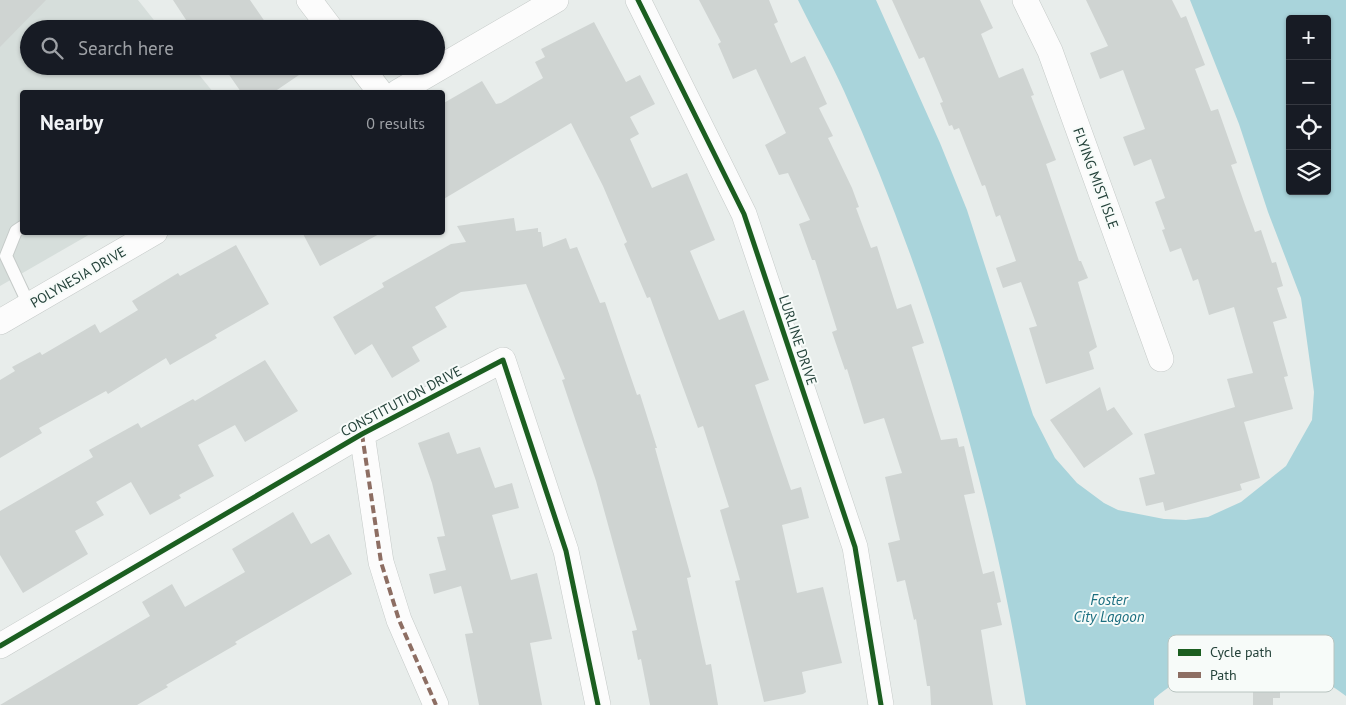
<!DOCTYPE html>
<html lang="en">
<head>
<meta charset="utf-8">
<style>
	body { margin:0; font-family:"PT Sans",sans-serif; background:#20242c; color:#f1f3f6 }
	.controls { position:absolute; right:15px; top:15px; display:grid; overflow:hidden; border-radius:5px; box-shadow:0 1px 4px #0004 }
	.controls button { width:45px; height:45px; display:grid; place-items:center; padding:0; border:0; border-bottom:1px solid #363941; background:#171b24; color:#f1f3f6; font:25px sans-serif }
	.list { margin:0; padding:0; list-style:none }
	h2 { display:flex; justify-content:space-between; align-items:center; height:65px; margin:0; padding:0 20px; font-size:21px }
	h2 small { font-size:16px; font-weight:400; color:#9ea1a6 }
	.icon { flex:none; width:28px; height:28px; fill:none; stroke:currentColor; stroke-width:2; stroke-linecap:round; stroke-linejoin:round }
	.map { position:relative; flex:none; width:1346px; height:705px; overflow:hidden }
	.search { position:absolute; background:#171b24; box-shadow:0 1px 4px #0004; left:20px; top:20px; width:425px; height:55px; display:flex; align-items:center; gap:12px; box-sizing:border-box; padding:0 18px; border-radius:28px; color:#9ea1a6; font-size:19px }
	.panel { position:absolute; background:#171b24; box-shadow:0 1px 4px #0004; left:20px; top:90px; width:425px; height:145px; border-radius:5px }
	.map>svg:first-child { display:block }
	.built { fill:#d6dedb }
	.water { fill:#a9d4db; fill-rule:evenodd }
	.building { fill:#cfd4d2 }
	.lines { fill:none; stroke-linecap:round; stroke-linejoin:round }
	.lane-casing { stroke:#c5cac8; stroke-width:14 }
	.street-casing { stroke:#c5cac8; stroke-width:26 }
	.lane { stroke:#fcfcfc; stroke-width:12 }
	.street { stroke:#fcfcfc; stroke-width:25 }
	.quiet { stroke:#8d6e63; stroke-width:4; stroke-dasharray:8 4; stroke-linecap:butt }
	.cycleway-casing { stroke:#f7fbf9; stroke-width:8 }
	.cycleway { stroke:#1b5e20; stroke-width:5 }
	.labels { text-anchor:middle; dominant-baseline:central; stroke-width:4; stroke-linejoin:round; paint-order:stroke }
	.street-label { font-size:14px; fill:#24423a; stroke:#f7fbf9 }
	.water-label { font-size:15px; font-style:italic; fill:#1c6f80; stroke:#f7fbf9 }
	.key { fill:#f7fbf9; stroke:#b8c4c0; stroke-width:1 }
	.key-label { font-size:14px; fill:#24423a }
</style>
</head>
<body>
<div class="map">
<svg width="1346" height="705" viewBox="0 0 1346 705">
	<rect width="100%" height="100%" fill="#e8edeb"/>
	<path class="built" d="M 0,0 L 138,0 L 161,29 L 29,29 L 29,66 L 192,66 L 213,92 L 22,92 L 22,232 L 92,233 L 0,286 Z"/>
	<path class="water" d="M 798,0 L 876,0 L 940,143 L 967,210 L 1033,415 L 1055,458 L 1077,483 L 1104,503 L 1118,510 L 1164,519 L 1186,520 L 1208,517 L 1241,502 L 1286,466 L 1312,420 L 1314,392 L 1301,298 L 1268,212 L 1239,124 L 1190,0 L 1346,0 L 1346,696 C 1286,649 1211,648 1154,699 L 1154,705 L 1026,705 C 992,494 932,286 844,91 C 830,60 813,31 798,0 ZM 1290,19 L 1327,19 L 1327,191 L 1290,191 Z"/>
	<path class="building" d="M 0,0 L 46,0 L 0,47 Z
		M 173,0 L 250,0 L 270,29 L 192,29 Z
		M 699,0 L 769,0 L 778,22 L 774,24 L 791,63 L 805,56 L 827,104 L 819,108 L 833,136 L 828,138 L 852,188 L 859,207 L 856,208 L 871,248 L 877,246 L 897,309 L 911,304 L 924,343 L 912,347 L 941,440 L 957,438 L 959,447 L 964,446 L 975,493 L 964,495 L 983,574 L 994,571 L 1001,602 L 997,603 L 1002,625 L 981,630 L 993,705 L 931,705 L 930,686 L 927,686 L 916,619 L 914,620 L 905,580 L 897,582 L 888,543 L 900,540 L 885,477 L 902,473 L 884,418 L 864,424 L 847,369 L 845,370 L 832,332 L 837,330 L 815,260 L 812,260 L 799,224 L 810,220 L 788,173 L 779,175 L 765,145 L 786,133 L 756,69 L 733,79 L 718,44 L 721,42 Z
		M 892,0 L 980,0 L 993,28 L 981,34 L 999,78 L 1023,68 L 1034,95 L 1031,96 L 1056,160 L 1046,164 L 1079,261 L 1081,261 L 1088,278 L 1078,282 L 1097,347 L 1089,352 L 1094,369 L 1046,384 L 1029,328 L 1037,326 L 1021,282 L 1003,288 L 996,268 L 1016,261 L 1000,215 L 996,217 L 985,185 L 982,186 L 959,128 L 954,130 L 952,125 L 949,126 L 940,103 L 943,102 L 924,57 L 919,59 Z
		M 1086,0 L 1172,0 L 1181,18 L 1186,16 L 1205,65 L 1195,69 L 1211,111 L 1218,109 L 1237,163 L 1231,165 L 1244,202 L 1255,232 L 1261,230 L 1272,263 L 1276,262 L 1283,286 L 1277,288 L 1287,318 L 1273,322 L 1288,376 L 1284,377 L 1293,409 L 1244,422 L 1260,478 L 1240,484 L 1242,490 L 1165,511 L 1163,502 L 1146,506 L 1139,478 L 1155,474 L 1144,434 L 1235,407 L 1227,379 L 1253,373 L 1234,307 L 1209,315 L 1198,279 L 1193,281 L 1181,248 L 1170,252 L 1162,230 L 1165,229 L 1155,202 L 1165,198 L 1151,159 L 1134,166 L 1123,137 L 1145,129 L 1123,70 L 1100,79 L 1090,53 L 1108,46 Z
		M 594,22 L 626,82 L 640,75 L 655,104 L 630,117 L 639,134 L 630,139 L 652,188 L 687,173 L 715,240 L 690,251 L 719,320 L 744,310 L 769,380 L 755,385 L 791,490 L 801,487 L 809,518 L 782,525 L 797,593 L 823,587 L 842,663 L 802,672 L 806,692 L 803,694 L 764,702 L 735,581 L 740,580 L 720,510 L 729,507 L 703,426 L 698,428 L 650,297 L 647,298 L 624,244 L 627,242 L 603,186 L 571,123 L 442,200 L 442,104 L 482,81 L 496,104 L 501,103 L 543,78 L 535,62 L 545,57 L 541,49 Z
		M 223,66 L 293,66 L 299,75 L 274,92 L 241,92 Z
		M 514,218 L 516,231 L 538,228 L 538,232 L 541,232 L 543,247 L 566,238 L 570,249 L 577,247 L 600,303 L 605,302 L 637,395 L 640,394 L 657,448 L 655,448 L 691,577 L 687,578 L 706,665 L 711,664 L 718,705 L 650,705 L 641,659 L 638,660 L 632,631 L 637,630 L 596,481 L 562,380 L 565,379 L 526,284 L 461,292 L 435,307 L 447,327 L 412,347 L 420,361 L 392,378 L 372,344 L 355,355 L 333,317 L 384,287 L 382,283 L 451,244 L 466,242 L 457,226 Z
		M 302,232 L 383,232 L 320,266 Z
		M 236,245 L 269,304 L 215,335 L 217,338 L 170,365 L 166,358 L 108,394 L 106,391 L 39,428 L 42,433 L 0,458 L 0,380 L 15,371 L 12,367 L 40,352 L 42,355 L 95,324 L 100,333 L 138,310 L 132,301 L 178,273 L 180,276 Z
		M 265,360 L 298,411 L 245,442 L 235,425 L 198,445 L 214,476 L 179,495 L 181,498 L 150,515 L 131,482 L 96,502 L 104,515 L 75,531 L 88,554 L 23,593 L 0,555 L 0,511 L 93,457 L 89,450 L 138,423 L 141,428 L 193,399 L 195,401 Z
		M 1100,387 L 1107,411 L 1114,407 L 1133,434 L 1084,468 L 1050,420 Z
		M 449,432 L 457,454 L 480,447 L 495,488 L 512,483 L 519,508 L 492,515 L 511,580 L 537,573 L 543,599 L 552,639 L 530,643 L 542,705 L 479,705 L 465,634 L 473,633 L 461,586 L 434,594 L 429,574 L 446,570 L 437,537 L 445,536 L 432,483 L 418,443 Z
		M 293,512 L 311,544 L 329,534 L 352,574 L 235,642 L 237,644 L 166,685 L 168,687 L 137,705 L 0,705 L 150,616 L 142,602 L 172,584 L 185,607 L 245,572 L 232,549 Z
		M 1253,677 L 1280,678 L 1280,698 L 1273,698 L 1273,705 L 1253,705 Z"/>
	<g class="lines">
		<g class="lane-casing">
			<path id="lane" d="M 22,227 L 16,231 L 6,256 L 29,305"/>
		</g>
		<g class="street-casing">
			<path id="street" d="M 309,0 L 331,29
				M 638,0 L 744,214 L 855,547 L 881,705
				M 1025,0 L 1050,51 L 1161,359
				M 360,66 L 380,92
				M 398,92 L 556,0
				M 0,322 L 155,232
				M 362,434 L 381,562 L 399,620 L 436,705
				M 0,646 L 362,434 L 503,360 L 566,551 L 598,705"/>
		</g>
		<use href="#lane" class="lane"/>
		<use href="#street" class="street"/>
		<path class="quiet" d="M 362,434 L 381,562 L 399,620 L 436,705"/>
		<g class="cycleway-casing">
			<path id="cycleway" d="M 638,0 L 744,214 L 855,547 L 881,705
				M 0,646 L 362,434 L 503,360 L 566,551 L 598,705"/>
		</g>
		<use href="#cycleway" class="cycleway"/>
	</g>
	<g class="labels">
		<g class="street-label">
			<text transform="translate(1096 178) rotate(70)">FLYING MIST ISLE</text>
			<text transform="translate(78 277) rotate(-30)">POLYNESIA DRIVE</text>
			<text transform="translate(798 340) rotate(72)">LURLINE DRIVE</text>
			<text transform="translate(401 401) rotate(-28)">CONSTITUTION DRIVE</text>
		</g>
		<g class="water-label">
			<text x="1109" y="599">Foster<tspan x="1109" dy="17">City Lagoon</tspan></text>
		</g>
	</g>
	<rect x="1168" y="635" width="166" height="57" rx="8" class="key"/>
	<rect x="1178" y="649" width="23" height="7" fill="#1b5e20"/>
	<rect x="1178" y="672" width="23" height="6" fill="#8d6e63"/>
	<g class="key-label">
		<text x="1210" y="657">Cycle path</text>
		<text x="1210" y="680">Path</text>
	</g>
</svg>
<div class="controls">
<button>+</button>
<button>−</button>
<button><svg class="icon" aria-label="locate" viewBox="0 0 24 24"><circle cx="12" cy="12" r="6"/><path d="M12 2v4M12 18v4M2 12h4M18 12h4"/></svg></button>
<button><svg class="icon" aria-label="layers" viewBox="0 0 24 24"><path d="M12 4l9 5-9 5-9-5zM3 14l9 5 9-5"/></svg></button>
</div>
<div class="search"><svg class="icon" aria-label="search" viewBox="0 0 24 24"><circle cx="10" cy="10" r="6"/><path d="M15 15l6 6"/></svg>Search here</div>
<section class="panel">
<h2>Nearby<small>0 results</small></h2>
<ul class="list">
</ul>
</section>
</div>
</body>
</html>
